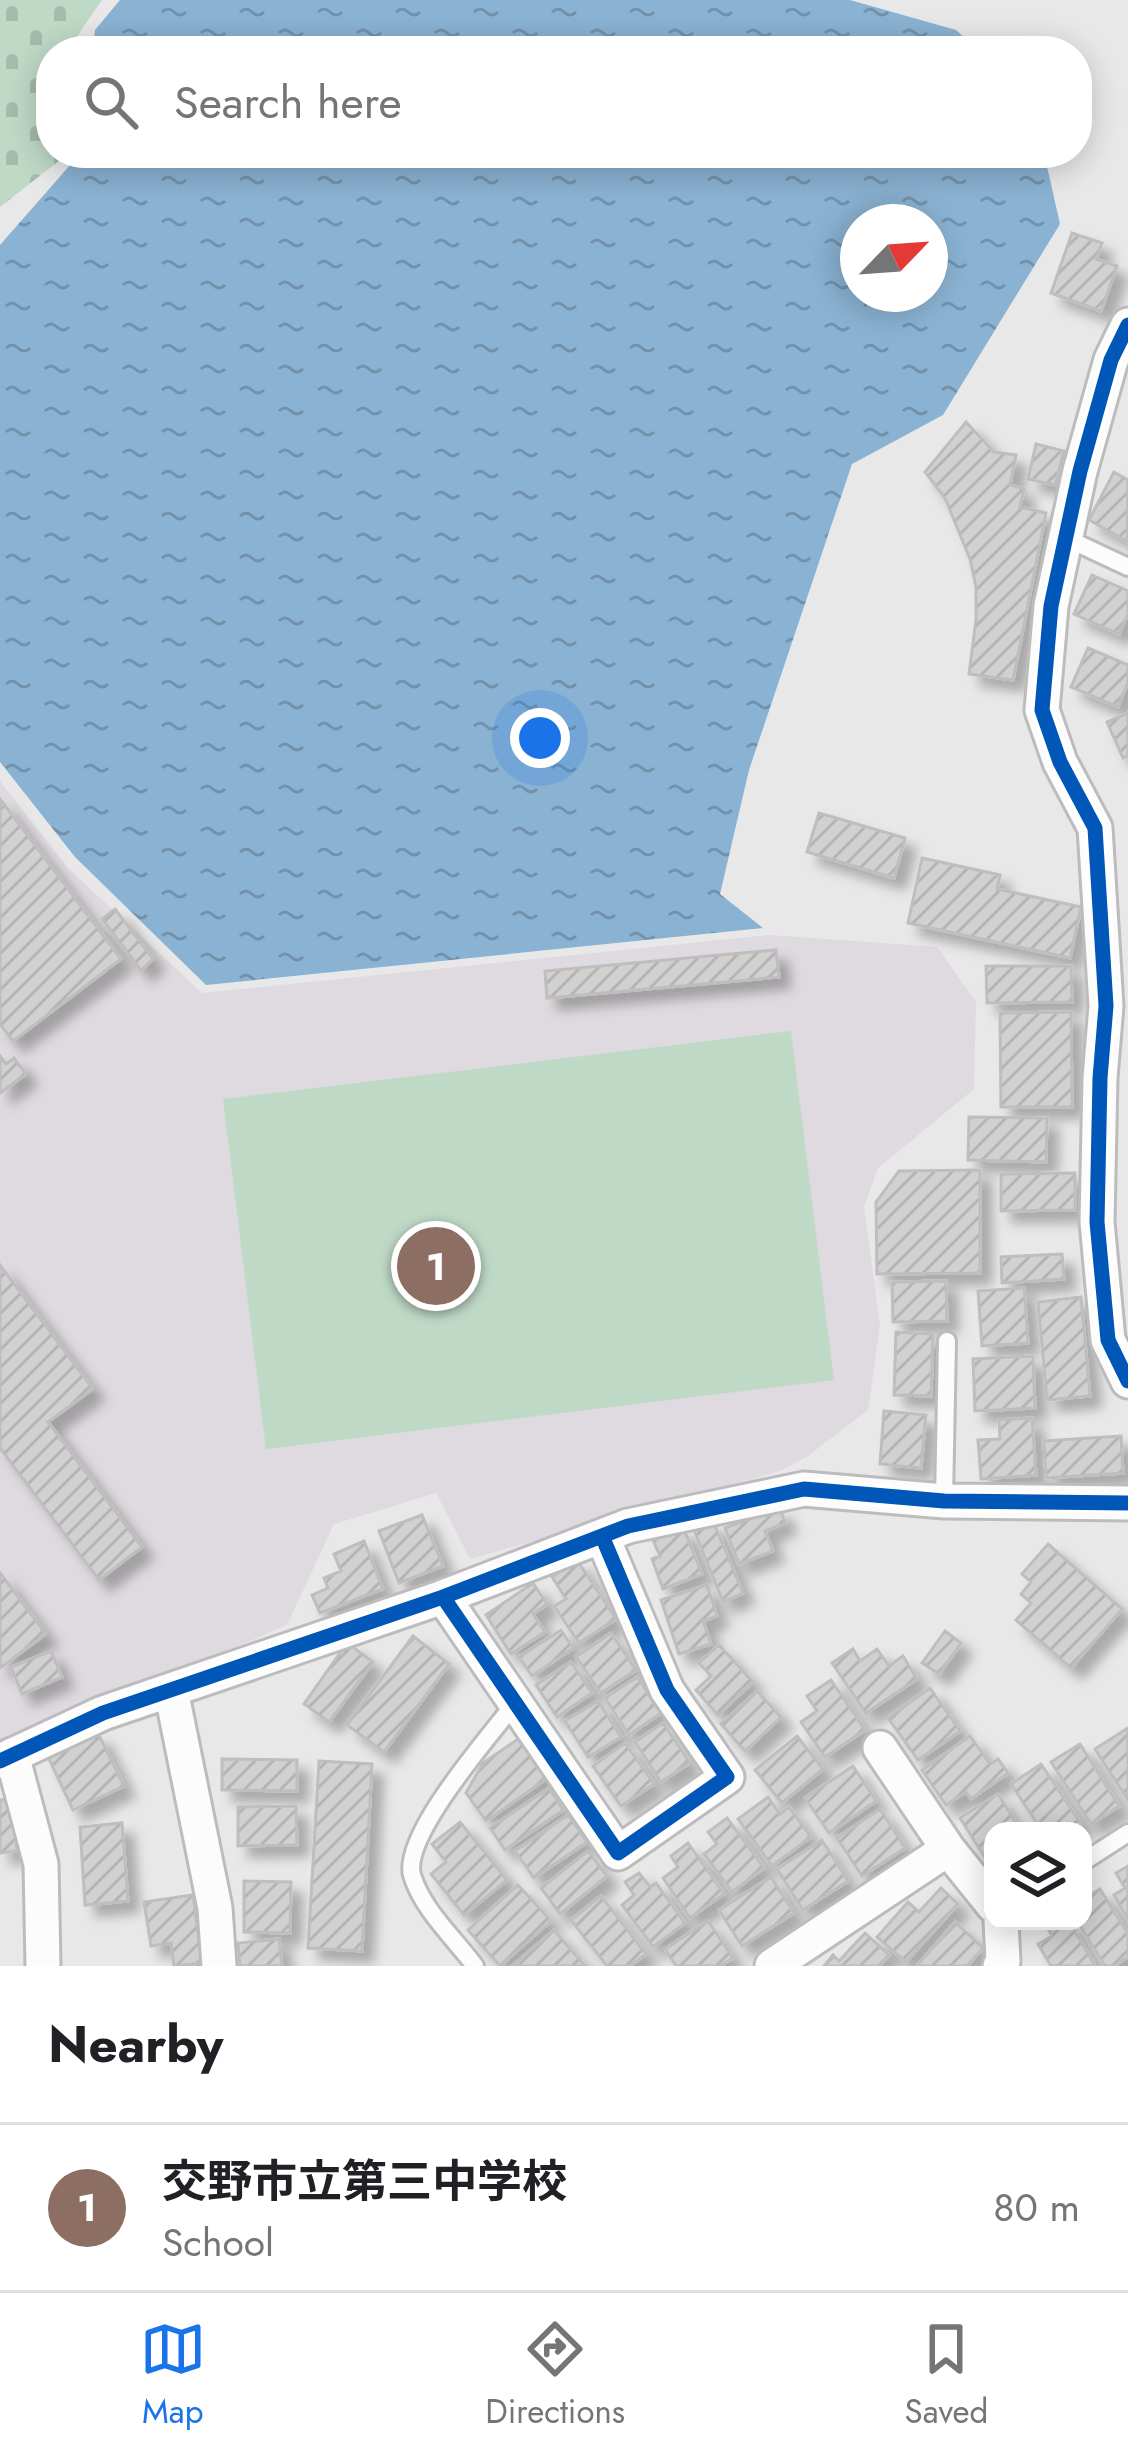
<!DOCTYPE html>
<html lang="en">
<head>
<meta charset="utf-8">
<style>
	body { margin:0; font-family:Jost,"Noto Sans JP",sans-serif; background:#f6f6f6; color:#202124 }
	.controls { position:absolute; right:36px; bottom:36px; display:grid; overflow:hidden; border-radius:24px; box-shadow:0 6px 30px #0003 }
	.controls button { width:108px; height:108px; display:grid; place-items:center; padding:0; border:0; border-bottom:3px solid #e0e0e0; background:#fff; color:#202124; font:60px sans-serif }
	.compass { position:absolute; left:840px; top:204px; width:108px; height:108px; border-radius:50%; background:#fff; box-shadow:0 6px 30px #0003; rotate:65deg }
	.you { position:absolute; left:540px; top:738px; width:42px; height:42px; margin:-30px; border:9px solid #fff; border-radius:50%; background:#1a73e8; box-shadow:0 0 0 18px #1a73e833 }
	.badge { display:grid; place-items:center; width:78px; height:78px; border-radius:50%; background:#1a73e8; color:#fff; font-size:39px; font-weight:700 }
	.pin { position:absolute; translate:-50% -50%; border:6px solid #fff; box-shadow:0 3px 12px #0006 }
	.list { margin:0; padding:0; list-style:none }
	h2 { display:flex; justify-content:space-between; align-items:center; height:156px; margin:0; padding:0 48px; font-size:51px }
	h2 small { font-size:39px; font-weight:400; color:#757577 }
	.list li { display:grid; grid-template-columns:78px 1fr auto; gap:36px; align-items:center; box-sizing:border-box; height:168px; padding:0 48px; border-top:3px solid #e0e0e0 }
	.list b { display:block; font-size:45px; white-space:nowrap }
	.list p { margin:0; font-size:39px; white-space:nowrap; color:#757577 }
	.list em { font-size:39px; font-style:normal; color:#757577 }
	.icon { flex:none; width:66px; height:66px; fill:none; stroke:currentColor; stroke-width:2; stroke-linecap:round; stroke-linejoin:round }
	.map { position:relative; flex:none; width:1128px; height:1966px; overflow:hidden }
	.search { position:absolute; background:#fff; box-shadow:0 6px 30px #0003; left:36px; right:36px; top:36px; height:132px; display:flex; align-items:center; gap:30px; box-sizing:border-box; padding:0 42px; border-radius:48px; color:#757577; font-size:45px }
	.sheet { height:324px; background:#fff }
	nav { display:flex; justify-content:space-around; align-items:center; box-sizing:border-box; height:168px; border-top:3px solid #e0e0e0; background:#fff; font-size:33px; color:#757577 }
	nav a { display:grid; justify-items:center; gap:6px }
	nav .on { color:#1a73e8 }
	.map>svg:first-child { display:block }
	.built { fill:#dedadf }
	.cemetery { fill:url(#cemetery-stones) }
	.garden { fill:#bfd9c7 }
	.water { fill:url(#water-ripples); fill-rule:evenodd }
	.building { fill:url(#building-hatch); stroke:#bfbebe; stroke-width:3; filter:url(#shadow) }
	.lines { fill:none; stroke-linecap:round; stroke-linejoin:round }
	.lane-casing { stroke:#bcbcbc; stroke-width:22 }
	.street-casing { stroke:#bcbcbc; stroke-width:39 }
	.lane { stroke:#fcfcfc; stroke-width:16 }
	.street { stroke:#fcfcfc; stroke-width:33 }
	.cycleway-casing { stroke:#fff; stroke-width:22 }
	.cycleway { stroke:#0057b8; stroke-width:15 }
</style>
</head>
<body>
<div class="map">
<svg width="1128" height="1966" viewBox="0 0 1128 1966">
	<defs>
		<pattern id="cemetery-stones" width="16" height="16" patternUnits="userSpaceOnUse" patternTransform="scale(3)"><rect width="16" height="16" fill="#bfd9c7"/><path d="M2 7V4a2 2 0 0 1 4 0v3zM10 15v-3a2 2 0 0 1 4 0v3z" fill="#a5bbac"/></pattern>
		<pattern id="water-ripples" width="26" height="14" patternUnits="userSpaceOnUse" patternTransform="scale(3)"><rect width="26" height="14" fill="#8ab2d2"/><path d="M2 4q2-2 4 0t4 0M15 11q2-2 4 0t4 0" fill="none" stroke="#7292ac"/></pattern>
		<pattern id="building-hatch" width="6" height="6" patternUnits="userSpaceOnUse" patternTransform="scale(3)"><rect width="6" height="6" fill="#d1d1d0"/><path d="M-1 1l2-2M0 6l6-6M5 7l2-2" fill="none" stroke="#b4b4b4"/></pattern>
		<filter id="shadow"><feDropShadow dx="11" dy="11" stdDeviation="6" flood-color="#0004"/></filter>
	</defs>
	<rect width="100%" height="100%" fill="#e8e8e8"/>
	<path class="built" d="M 0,781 L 68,868 L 202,993 L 770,935 L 937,947 L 976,1002 L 974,1089 L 878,1168 L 864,1207 L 880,1325 L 868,1410 L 808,1456 L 780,1471 L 470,1559 L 436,1493 L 334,1524 L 287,1625 L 0,1749 Z"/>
	<path class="cemetery" d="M 0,0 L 102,0 L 71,45 L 71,51 L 51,51 L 51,153 L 69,153 L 0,207 Z"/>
	<path class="garden" d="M 791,1031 L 834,1380 L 266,1449 L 223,1099 Z"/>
	<path class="water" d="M 120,0 L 850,0 L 956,30 L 979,51 L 92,51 L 95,30 Z
		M 73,153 L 1044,153 L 1060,224 L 943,415 L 852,464 L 749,770 L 720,894 L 763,928 L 206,985 L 75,857 L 0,762 L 0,245 L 71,164 ZM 858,222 L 930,222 L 930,294 L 858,294 Z"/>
	<path class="building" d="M 1072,233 L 1102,243 L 1096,259 L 1117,266 L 1101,311 L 1051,293 Z
		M 966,422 L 994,452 L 1016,455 L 1010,485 L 1024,489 L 1020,507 L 1046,513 L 1013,680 L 969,674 L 976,620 L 976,587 L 970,559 L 945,498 L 925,472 Z
		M 1036,444 L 1064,451 L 1055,485 L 1028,479 Z
		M 1114,472 L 1128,480 L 1127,541 L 1089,520 Z
		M 1092,575 L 1128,591 L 1128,614 L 1119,634 L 1074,614 Z
		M 1088,648 L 1128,665 L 1128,682 L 1118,707 L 1071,687 Z
		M 1128,713 L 1128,756 L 1123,758 L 1107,722 Z
		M 0,799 L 121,959 L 13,1041 L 0,1024 Z
		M 819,813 L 905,838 L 894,878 L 807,852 Z
		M 922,858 L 1000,875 L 997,889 L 1081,907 L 1070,958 L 908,923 Z
		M 115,909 L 153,959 L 141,970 L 102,919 Z
		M 776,950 L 779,977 L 547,998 L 545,971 Z
		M 986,966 L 1071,966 L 1072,1002 L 987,1003 Z
		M 1071,1012 L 1072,1107 L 1001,1107 L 1000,1013 Z
		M 0,1056 L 6,1064 L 14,1058 L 26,1074 L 0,1093 Z
		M 969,1117 L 1047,1118 L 1046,1162 L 968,1160 Z
		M 980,1170 L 980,1273 L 877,1274 L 876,1202 L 899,1171 Z
		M 1075,1173 L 1075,1210 L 1001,1211 L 1001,1174 Z
		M 1062,1254 L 1064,1279 L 1002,1283 L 1001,1257 Z
		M 0,1265 L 93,1389 L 48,1422 L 142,1547 L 99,1580 L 0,1448 Z
		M 946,1281 L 947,1321 L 893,1322 L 892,1282 Z
		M 1024,1288 L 1028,1343 L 982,1346 L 978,1291 Z
		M 1081,1297 L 1090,1396 L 1047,1400 L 1038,1302 Z
		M 896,1332 L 933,1334 L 931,1396 L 894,1395 Z
		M 1033,1356 L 1035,1408 L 975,1411 L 973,1359 Z
		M 884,1411 L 926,1415 L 921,1468 L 880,1464 Z
		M 1032,1418 L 1036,1475 L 981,1479 L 978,1440 L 1000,1439 L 999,1420 Z
		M 1121,1436 L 1123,1473 L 1046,1478 L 1044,1441 Z
		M 780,1508 L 785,1523 L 765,1531 L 773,1551 L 739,1564 L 725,1528 Z
		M 422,1515 L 443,1566 L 399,1583 L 379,1531 Z
		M 713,1521 L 743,1593 L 723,1602 L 694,1530 Z
		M 683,1527 L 702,1574 L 663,1589 L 652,1559 L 660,1556 L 652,1538 Z
		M 364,1541 L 383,1589 L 320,1613 L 312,1595 L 328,1588 L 324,1578 L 341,1571 L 334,1554 Z
		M 1048,1544 L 1122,1609 L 1071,1668 L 1016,1620 L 1031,1603 L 1021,1594 L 1031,1582 L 1022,1574 Z
		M 577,1560 L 616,1619 L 579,1643 L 554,1606 L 566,1599 L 552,1577 Z
		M 0,1573 L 46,1634 L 0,1668 Z
		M 533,1583 L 547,1604 L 533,1614 L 545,1632 L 511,1654 L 486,1615 Z
		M 707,1585 L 717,1616 L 703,1621 L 711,1644 L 679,1654 L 661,1600 Z
		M 561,1630 L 573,1648 L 532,1676 L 519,1657 Z
		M 945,1631 L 961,1643 L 939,1674 L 922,1663 Z
		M 611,1633 L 636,1670 L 601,1693 L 576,1657 Z
		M 413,1636 L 449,1664 L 384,1752 L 347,1725 Z
		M 347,1643 L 373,1662 L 329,1722 L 304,1704 Z
		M 719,1645 L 753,1682 L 718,1715 L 696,1690 L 711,1676 L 699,1663 Z
		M 853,1649 L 860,1661 L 877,1649 L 889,1666 L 903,1656 L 917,1679 L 866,1713 L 832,1663 Z
		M 51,1651 L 62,1677 L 22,1694 L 11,1667 Z
		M 571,1662 L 592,1693 L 557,1717 L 536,1685 Z
		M 637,1677 L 661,1713 L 629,1735 L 605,1698 Z
		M 831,1680 L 865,1730 L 825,1757 L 801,1722 L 817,1711 L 807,1696 Z
		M 930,1688 L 960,1731 L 918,1760 L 888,1718 Z
		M 757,1691 L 781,1717 L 745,1751 L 721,1724 Z
		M 598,1701 L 621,1737 L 588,1757 L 565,1721 Z
		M 663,1723 L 690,1763 L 661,1782 L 635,1742 Z
		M 1128,1728 L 1128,1800 L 1095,1749 Z
		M 98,1733 L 124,1786 L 73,1810 L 48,1757 Z
		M 797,1736 L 823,1769 L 782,1803 L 755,1770 Z
		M 970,1736 L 990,1764 L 998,1759 L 1008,1773 L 971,1799 L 966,1792 L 946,1805 L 922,1770 Z
		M 521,1737 L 549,1777 L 486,1821 L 466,1793 L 483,1763 Z
		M 625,1743 L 654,1784 L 621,1806 L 593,1766 Z
		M 1080,1744 L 1119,1806 L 1091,1824 L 1051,1762 Z
		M 222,1759 L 297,1760 L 297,1791 L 222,1790 Z
		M 319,1761 L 372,1764 L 362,1951 L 308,1948 Z
		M 1041,1764 L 1081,1824 L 1071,1831 L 1042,1831 L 1011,1784 Z
		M 853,1766 L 876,1801 L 829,1833 L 805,1798 Z
		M 549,1788 L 563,1810 L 505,1850 L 490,1828 Z
		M 998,1794 L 1021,1831 L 993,1831 L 991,1867 L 960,1818 Z
		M 768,1797 L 780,1814 L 789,1807 L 811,1837 L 772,1866 L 738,1819 Z
		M 12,1799 L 17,1851 L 0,1853 L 0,1800 Z
		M 296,1806 L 297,1845 L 238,1846 L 238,1807 Z
		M 880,1809 L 905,1848 L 862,1876 L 837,1838 Z
		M 568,1815 L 587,1842 L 534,1878 L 515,1851 Z
		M 727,1818 L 764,1868 L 732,1892 L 704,1854 L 717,1844 L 708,1832 Z
		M 460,1822 L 507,1880 L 464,1915 L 431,1874 L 446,1862 L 432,1844 Z
		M 122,1823 L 128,1901 L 85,1905 L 80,1827 Z
		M 822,1840 L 848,1881 L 803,1910 L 777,1869 Z
		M 688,1843 L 724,1894 L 690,1918 L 663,1878 L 678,1867 L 671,1856 Z
		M 588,1851 L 607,1876 L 560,1914 L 541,1888 Z
		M 1128,1866 L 1128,1920 L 1114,1895 L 1125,1888 L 1116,1873 Z
		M 639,1873 L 650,1887 L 656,1883 L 685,1923 L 653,1947 L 622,1905 L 634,1895 L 625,1882 Z
		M 771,1877 L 794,1913 L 742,1946 L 719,1910 Z
		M 244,1881 L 291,1882 L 290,1933 L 244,1932 Z
		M 518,1885 L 551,1921 L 500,1966 L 468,1930 Z
		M 941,1888 L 958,1904 L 906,1962 L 877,1937 L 908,1902 L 919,1912 Z
		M 1100,1889 L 1128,1934 L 1128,1957 L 1114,1966 L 1105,1966 L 1077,1921 L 1083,1921 L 1083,1899 Z
		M 193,1895 L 202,1963 L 174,1966 L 171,1943 L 151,1946 L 144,1902 Z
		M 601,1896 L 646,1954 L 630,1966 L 607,1966 L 571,1920 Z
		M 708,1921 L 733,1958 L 720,1966 L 676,1966 L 665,1949 Z
		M 1053,1921 L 1069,1921 L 1095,1966 L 1051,1966 L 1038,1944 L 1052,1936 L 1046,1925 Z
		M 955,1922 L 983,1948 L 967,1966 L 917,1966 Z
		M 554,1930 L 585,1966 L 512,1966 Z
		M 865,1933 L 889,1955 L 879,1966 L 824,1966 L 833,1955 L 839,1961 Z
		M 279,1939 L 282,1966 L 240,1966 L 238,1943 Z"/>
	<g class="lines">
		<g class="lane-casing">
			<path id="lane" d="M 1066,538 L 1128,567
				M 944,1501 L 947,1341
				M 1083,1862 L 1128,1833
				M 475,1966 C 454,1938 422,1909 412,1875 C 402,1835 490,1736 515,1703"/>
		</g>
		<g class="street-casing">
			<path id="street" d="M 1128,325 L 1111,360 L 1080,471 L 1051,606 L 1042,710 L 1060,762 L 1095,828 L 1106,1006 L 1100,1078 L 1097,1222 L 1108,1340 L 1128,1381
				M 443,1597 L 618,1853 L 727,1777 L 667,1690 L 602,1536
				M 171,1690 L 215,1908 L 219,1966
				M 880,1748 L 948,1849 L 993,1905
				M 12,1755 L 41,1864 L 43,1966
				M 0,1761 L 103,1713 L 443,1597 L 628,1526 L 804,1489 L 944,1501 L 1128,1503
				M 772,1966 L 948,1849
				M 1000,1966 L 1003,1961 L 1001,1921"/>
		</g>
		<use href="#lane" class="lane"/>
		<use href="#street" class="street"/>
		<g class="cycleway-casing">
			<path id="cycleway" d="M 1128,325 L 1111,360 L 1080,471 L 1051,606 L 1042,710 L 1060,762 L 1095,828 L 1106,1006 L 1100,1078 L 1097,1222 L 1108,1340 L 1128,1381
				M 443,1597 L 618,1853 L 727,1777 L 667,1690 L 602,1536
				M 0,1761 L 103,1713 L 443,1597 L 628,1526 L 804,1489 L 944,1501 L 1128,1503"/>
		</g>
		<use href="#cycleway" class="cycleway"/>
	</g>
</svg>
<div class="controls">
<button><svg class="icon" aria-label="layers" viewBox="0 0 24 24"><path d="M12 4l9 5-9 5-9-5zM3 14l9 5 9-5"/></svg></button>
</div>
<svg class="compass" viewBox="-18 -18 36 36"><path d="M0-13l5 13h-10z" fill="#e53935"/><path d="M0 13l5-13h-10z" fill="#757577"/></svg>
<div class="you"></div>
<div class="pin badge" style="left:436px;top:1266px;background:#8d6e63">1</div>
<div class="search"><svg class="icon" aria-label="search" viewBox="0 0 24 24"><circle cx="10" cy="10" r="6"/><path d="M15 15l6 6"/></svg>Search here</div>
</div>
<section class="sheet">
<h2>Nearby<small></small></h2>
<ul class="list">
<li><span class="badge" style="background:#8d6e63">1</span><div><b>交野市立第三中学校</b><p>School</p></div><em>80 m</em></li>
</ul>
</section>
<nav>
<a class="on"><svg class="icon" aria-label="map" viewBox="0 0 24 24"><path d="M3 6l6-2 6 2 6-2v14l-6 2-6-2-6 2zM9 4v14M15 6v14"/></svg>Map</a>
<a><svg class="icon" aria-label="directions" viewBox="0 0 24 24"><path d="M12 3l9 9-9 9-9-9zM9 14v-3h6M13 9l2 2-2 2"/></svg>Directions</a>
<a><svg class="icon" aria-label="saved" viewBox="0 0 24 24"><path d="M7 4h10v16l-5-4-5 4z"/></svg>Saved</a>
</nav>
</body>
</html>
